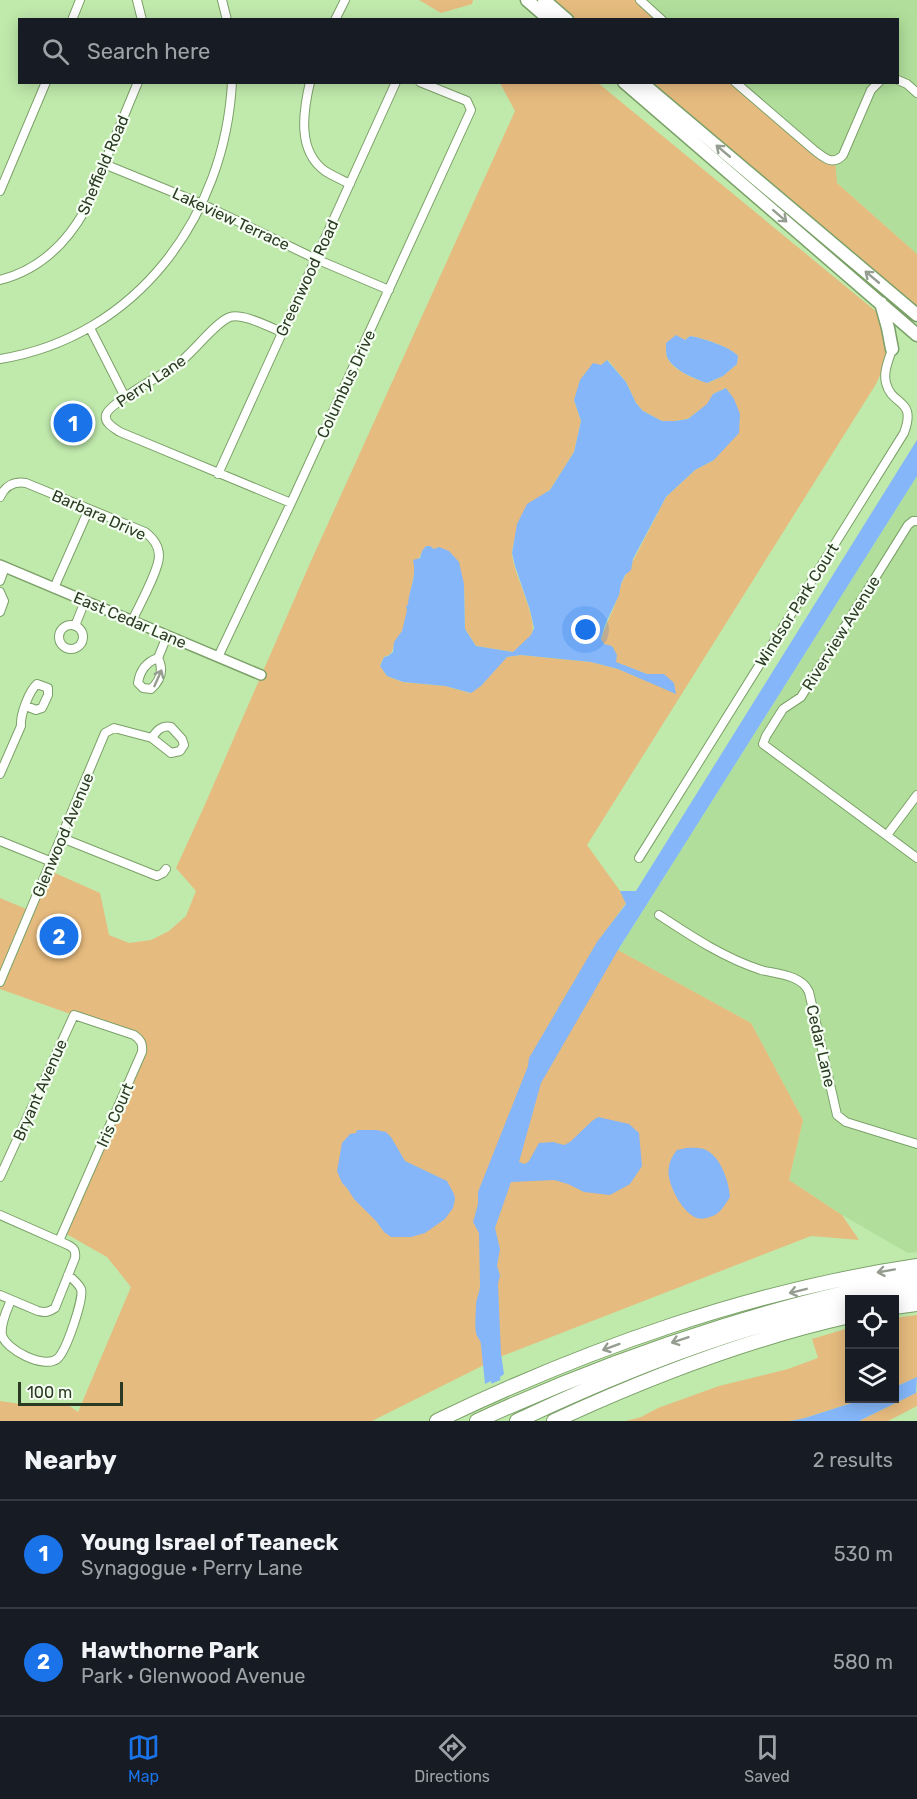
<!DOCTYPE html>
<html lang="en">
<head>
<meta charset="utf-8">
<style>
	body { margin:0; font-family:Rubik,sans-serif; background:#20242c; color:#f1f3f6 }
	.controls { position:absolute; right:18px; bottom:18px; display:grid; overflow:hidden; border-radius:0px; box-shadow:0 3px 15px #0003 }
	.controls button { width:54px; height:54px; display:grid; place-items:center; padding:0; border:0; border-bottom:2px solid #363941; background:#171b24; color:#f1f3f6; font:30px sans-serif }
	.scale { position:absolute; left:18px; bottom:15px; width:105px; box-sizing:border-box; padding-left:6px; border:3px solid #2b3b23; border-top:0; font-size:16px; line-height:21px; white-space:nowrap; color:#2b3b23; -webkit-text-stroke:4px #f6fff3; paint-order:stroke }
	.you { position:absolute; left:586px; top:630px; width:21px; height:21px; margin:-15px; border:4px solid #fff; border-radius:50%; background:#1a73e8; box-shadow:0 0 0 9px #1a73e833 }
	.badge { display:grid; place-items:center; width:39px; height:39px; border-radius:50%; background:#1a73e8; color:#fff; font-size:20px; font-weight:700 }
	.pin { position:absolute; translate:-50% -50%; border:3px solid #fff; box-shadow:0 2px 6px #0006 }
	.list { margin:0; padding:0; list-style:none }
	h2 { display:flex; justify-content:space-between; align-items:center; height:78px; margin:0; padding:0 24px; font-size:26px }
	h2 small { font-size:20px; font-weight:400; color:#9ea1a6 }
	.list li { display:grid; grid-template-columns:39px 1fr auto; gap:18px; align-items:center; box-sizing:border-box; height:108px; padding:0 24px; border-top:2px solid #363941 }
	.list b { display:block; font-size:22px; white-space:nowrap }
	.list p { margin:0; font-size:20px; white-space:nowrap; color:#9ea1a6 }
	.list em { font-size:20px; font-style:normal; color:#9ea1a6 }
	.icon { flex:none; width:33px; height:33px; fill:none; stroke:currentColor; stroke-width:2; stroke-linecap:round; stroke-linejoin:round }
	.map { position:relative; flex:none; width:917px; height:1421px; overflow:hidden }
	.search { position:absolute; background:#171b24; box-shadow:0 3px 15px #0003; left:18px; right:18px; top:18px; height:66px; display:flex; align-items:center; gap:15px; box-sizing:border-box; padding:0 21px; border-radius:0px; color:#9ea1a6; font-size:22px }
	.sheet { height:294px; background:#171b24 }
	nav { display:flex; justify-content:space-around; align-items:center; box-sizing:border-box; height:84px; border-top:2px solid #363941; background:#171b24; font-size:16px; color:#9ea1a6 }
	nav a { display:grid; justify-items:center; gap:3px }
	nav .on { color:#1a73e8 }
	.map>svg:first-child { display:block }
	.built { fill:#b1df9b }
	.green { fill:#e6bb7f; fill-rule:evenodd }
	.water { fill:#84b6f9 }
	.pier { fill:#c0e9ac }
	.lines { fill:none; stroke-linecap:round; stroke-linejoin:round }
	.minor-casing { stroke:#7ba168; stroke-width:10 }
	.tertiary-casing { stroke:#7ba168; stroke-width:12 }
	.trunk-casing { stroke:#7ba168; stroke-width:15 }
	.motorway-casing { stroke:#7ba168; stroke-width:16 }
	.minor { stroke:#fff; stroke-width:8 }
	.tertiary { stroke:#fff; stroke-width:9 }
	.trunk { stroke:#fff; stroke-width:12 }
	.motorway { stroke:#fff; stroke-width:14 }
	.oneway { stroke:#959d91 }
	.labels { text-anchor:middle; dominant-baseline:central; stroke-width:4.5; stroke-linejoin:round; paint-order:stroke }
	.street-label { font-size:16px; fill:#2b3b23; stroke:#f6fff3 }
</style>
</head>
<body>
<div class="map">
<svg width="917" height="1421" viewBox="0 0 917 1421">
	<rect width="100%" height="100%" fill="#c0e9ac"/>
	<path class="built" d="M 643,0 L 917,0 L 917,254 L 837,183 L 832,161 L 735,83 L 898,82 L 898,20 L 662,19 Z
		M 917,476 L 917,1252 L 908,1253 L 842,1215 L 789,1180 L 803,1120 L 751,1023 L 618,950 Z"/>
	<path class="green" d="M 419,0 L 473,0 L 472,4 L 441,13 Z
		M 544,0 L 640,0 L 662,19 L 567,19 Z
		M 500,83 L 598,83 L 878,313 L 889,342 L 882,371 L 876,384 L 587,845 L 620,891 L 626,903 L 598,942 L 618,950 L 751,1023 L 803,1120 L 789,1180 L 842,1215 L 859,1240 L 811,1236 L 502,1356 L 372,1421 L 0,1421 L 0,1401 L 28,1405 L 67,1404 L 78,1412 L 131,1287 L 107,1257 L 63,1232 L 142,1052 L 138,1038 L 0,989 L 0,898 L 31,911 L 48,870 L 100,893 L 109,935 L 129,943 L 151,940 L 169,931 L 186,916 L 196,891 L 176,868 L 203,809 L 311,561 L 515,111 ZM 676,336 L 685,340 L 690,336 C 702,338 731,347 738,356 L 737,364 L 723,376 L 708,383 C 695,379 673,371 667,357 C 666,354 666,347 666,343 ZM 608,360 L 626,382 L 636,403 L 643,411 L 662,421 L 675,421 L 688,419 L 708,404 L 713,394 L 726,388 L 714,460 L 695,470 L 666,497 L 621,584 C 618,603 607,620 601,639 L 615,662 L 647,674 L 664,674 L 676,693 L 618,669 L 591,662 L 521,655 L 507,657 L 470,693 L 445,686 L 403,682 L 387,676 L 380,665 L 384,657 C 393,654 392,651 394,644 C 396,639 400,636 402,632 C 412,609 410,564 426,546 L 430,546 L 434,549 L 464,584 L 465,629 L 476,646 L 513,652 C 519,647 526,642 531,636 C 540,622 513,573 512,554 C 512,543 523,516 527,505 L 550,490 L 574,452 L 581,421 L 574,400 L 601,365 Z
		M 642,83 L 735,83 L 821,156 L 835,161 L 837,183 L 917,254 L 917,315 Z
		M 917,1315 L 917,1377 L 895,1387 L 894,1318 Z
		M 849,1328 L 850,1398 L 864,1399 L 805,1418 L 790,1421 L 626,1421 L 641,1417 L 658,1408 L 719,1386 L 788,1369 L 818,1358 L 812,1339 Z
		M 917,1392 L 917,1406 L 888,1421 L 859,1421 Z"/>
	<path class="water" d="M 676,335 L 685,340 L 690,336 C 702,338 731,347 738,356 L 737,364 L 723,376 L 707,383 C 695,379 673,370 667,357 C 666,354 666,347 666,343 Z
		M 607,360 L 626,382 L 636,403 L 643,411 L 662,421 L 675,421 L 688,419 L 707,404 L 713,394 L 726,388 L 734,399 L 740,414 L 739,433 L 714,460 L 695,470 L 666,497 L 633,559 L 631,570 L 625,575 L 621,584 L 619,595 L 605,625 L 601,639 L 604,644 L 612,646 L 617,655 L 616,662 L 647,674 L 664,674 L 674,683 L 676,694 L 618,669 L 591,662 L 521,655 L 507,657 L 481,686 L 471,693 L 445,686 L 403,682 L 387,676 L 380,666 L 384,657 L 388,656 L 393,652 L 394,642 L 402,631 L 407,610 L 406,607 L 408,604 C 409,589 417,578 413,560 L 420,558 L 422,551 L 426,546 L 430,546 L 434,549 L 439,547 L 449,551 L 459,562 L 464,584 L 465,629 L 476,646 L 513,652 L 531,635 L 534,628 L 530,610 L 515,566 L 512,553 L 517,524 L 527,504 L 550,490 L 574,452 L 581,421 L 574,400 L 580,380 L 593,363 L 601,365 Z
		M 917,440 L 917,476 L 618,950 L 541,1083 L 519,1162 L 525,1164 L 529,1161 L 539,1143 L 553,1142 L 564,1145 L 570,1142 L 592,1121 L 598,1117 L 629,1124 L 639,1133 L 642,1166 L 630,1184 L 610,1195 L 584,1192 L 568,1184 L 554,1180 L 511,1182 L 495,1228 L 500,1249 L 497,1266 L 500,1275 L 498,1284 L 501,1354 L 504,1374 L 500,1377 L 505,1421 L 496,1421 L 491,1381 L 485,1384 L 481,1345 C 481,1342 479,1339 477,1336 C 474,1329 476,1313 476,1305 C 476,1298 480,1293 480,1285 L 479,1233 L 473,1222 L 478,1204 L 478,1192 L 528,1066 L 529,1058 L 597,942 L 626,904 L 620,891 L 636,891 Z
		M 357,1130 L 376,1130 L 386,1132 L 391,1137 L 405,1161 L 447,1181 L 454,1194 L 455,1199 L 453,1208 L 445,1219 L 425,1233 L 411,1237 L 391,1237 L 384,1232 L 376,1221 L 354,1199 L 347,1188 L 342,1183 L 337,1171 L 342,1143 L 350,1134 L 356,1133 Z
		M 686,1148 C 692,1148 700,1147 706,1150 C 721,1157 729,1182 730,1197 C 726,1203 722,1211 715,1215 C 710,1217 703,1220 697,1218 C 684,1214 671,1190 669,1177 C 667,1167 671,1157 677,1150 Z
		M 917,1377 L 916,1393 L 859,1421 L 790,1421 L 805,1418 L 864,1399 L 894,1398 L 895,1387 Z"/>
	<path class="pier" d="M 503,1379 L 508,1421 L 493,1421 L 488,1385 Z"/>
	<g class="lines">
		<g class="minor-casing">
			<path id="minor" d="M 137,0 L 142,20
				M 222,0 L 227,20
				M 640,0 L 662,20
				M 72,20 L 80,0
				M 335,20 L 345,0
				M 898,80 L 907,84 L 917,93
				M 310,82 C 303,112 297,151 325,171 C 333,176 342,180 350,184
				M 735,82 L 814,150 C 824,158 833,166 843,155 L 871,90 L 879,82
				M 104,164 L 202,204 L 316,259 L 389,290
				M 0,191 L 46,82
				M 0,280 C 39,270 66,244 85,210 L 138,82
				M 90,328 L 125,397
				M 282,332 C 269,327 243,313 230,317 C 215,322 191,356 174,367 C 163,374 108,404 106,415 C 104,423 114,428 120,432 L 291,503
				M 0,359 C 137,337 225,216 232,82
				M 218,474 L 396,82
				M 0,497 C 5,486 14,481 26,483 L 145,532 C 153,538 159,545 159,556 C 159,570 139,606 132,621
				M 917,521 L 913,521 L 908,525 L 801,697 L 783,709 L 766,736 L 763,744 L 917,858
				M 0,581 L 5,567
				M 54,588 L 89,509
				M 0,592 L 4,601 L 0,612
				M59 637a12 12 0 1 1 24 0a12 12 0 1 1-24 0Z
				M 75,626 L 85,601
				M 218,657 L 291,503 L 471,110 L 467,101 L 420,82
				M 158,658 C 146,662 140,670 138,683 L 143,688 L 151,689 C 161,680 164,670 158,658 L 167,636
				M 0,774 L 21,726 C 20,715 29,691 37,684 L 48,688 L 48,695 L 42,708 L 36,710 L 26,706
				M 887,835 L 917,795
				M 62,838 L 157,876 L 163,873 L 166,869
				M 0,841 L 52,862
				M 639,858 L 904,433 C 917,398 892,407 886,383 C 883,371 889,360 892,349
				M 659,915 C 691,936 724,958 761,970 C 777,974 802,975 809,992 L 837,1115 L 846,1122 L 917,1144
				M 0,982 L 105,733 L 114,728 L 152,738 L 171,753 L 180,751 L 184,745 L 182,739 L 171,727 C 162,725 157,730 152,738
				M 0,1177 L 74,1015 L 134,1035 C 141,1040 143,1044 142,1052 L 59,1241
				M 0,1215 L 68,1245 C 74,1248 76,1251 75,1258 L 55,1308 C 49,1312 45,1313 38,1311 L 0,1295
				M 11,1300 C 7,1310 0,1324 2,1335 C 6,1350 44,1369 57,1359 C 66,1352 84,1299 81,1289 C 78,1283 73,1279 68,1275"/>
		</g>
		<g class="tertiary-casing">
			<path id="tertiary" d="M 0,565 L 261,675"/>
		</g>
		<g class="trunk-casing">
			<path id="trunk" d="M 527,0 L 550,20
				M 544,0 L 567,20
				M 624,82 L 917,335
				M 641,82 L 917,315
				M 881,303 L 888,328 L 892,349"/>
		</g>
		<g class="motorway-casing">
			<path id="motorway" d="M 865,1300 L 917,1290
				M 894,1307 L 917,1304
				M 437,1421 C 586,1349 753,1290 917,1266
				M 477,1421 C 557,1384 638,1353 721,1327 C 785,1307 851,1289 917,1279
				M 517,1421 C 623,1371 734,1327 850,1303
				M 554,1421 C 649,1377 747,1339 850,1316"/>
		</g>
		<use href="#minor" class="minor"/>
		<use href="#tertiary" class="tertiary"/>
		<use href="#trunk" class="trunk"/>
		<use href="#motorway" class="motorway"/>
	</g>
	<defs><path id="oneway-shaft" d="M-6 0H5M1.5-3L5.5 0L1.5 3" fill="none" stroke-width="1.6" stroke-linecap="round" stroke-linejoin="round" transform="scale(1.5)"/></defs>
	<g class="oneway">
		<use href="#oneway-shaft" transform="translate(723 151) rotate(-140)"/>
		<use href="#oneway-shaft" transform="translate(780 216) rotate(41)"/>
		<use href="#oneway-shaft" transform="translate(872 277) rotate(-140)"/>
		<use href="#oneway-shaft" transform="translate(158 678) rotate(-66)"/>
		<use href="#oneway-shaft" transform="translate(886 1271) rotate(170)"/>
		<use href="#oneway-shaft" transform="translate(798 1291) rotate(166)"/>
		<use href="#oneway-shaft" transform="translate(680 1340) rotate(162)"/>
		<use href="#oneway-shaft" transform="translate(611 1347) rotate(160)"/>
	</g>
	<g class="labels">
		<g class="street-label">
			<text transform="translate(103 165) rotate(-67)">Sheffield Road</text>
			<text transform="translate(231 219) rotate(25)">Lakeview Terrace</text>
			<text transform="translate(307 278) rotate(-65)">Greenwood Road</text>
			<text transform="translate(151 381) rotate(-34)">Perry Lane</text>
			<text transform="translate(346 384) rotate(-65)">Columbus Drive</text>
			<text transform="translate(99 515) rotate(24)">Barbara Drive</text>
			<text transform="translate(797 605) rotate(-58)">Windsor Park Court</text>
			<text transform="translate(130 620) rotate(23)">East Cedar Lane</text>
			<text transform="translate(841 633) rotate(-58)">Riverview Avenue</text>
			<text transform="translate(63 835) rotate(-67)">Glenwood Avenue</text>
			<text transform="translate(821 1046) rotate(77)">Cedar Lane</text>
			<text transform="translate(40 1090) rotate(-66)">Bryant Avenue</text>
			<text transform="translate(115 1115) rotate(-66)">Iris Court</text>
		</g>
	</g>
</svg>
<div class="controls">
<button><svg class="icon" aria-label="locate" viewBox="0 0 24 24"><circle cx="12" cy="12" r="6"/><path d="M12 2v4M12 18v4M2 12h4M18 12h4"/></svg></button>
<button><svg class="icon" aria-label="layers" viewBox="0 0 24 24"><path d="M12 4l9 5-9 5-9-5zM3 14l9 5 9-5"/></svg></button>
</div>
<div class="scale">100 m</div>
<div class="you"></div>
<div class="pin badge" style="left:73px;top:423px">1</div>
<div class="pin badge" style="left:59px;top:936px">2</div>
<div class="search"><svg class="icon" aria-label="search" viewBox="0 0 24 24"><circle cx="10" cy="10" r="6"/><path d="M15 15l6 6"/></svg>Search here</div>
</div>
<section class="sheet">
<h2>Nearby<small>2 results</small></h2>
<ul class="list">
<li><span class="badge">1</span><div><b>Young Israel of Teaneck</b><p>Synagogue · Perry Lane</p></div><em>530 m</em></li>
<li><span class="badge">2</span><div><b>Hawthorne Park</b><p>Park · Glenwood Avenue</p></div><em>580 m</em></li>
</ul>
</section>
<nav>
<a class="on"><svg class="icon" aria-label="map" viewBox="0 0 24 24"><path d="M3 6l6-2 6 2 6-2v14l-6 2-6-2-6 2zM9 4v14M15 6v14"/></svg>Map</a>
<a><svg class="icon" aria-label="directions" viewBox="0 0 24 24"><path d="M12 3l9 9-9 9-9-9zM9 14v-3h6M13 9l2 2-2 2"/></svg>Directions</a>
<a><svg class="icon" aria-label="saved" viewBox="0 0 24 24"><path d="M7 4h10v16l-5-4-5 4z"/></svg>Saved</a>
</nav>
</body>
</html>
